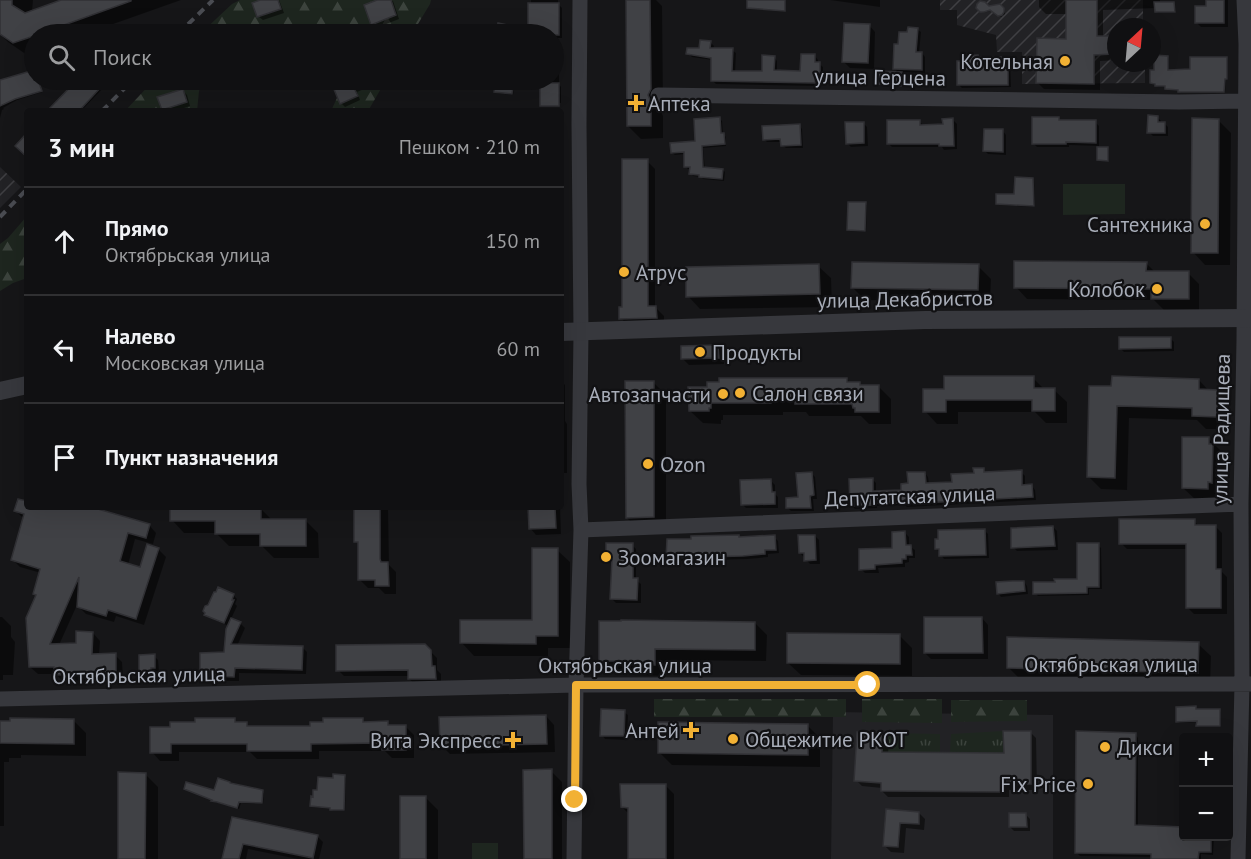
<!DOCTYPE html>
<html lang="ru">
<head>
<meta charset="utf-8">
<style>
	body { margin:0; font-family:"PT Sans",sans-serif; background:#19191b; color:#f1f3f6 }
	.controls { position:absolute; right:18px; bottom:18px; display:grid; overflow:hidden; border-radius:6px; box-shadow:0 6px 24px #0002 }
	.controls button { width:54px; height:54px; display:grid; place-items:center; padding:0; border:0; border-bottom:2px solid #303032; background:#101012; color:#f1f3f6; font:30px sans-serif }
	.compass { position:absolute; left:1107px; top:18px; width:54px; height:54px; border-radius:50%; background:#101012; box-shadow:0 6px 24px #0002; rotate:26deg }
	.stop { position:absolute; width:18px; height:18px; margin:-14px; border:4px solid #f2b134; border-radius:50%; background:#fff }
	.stop.end { background:#f2b134; border-color:#fff; box-shadow:0 2px 6px #0008 }
	.list { margin:0; padding:0; list-style:none }
	h2 { display:flex; justify-content:space-between; align-items:center; height:78px; margin:0; padding:0 24px; font-size:26px }
	h2 small { font-size:20px; font-weight:400; color:#9c9d9f }
	.list li { display:grid; grid-template-columns:39px 1fr auto; gap:18px; align-items:center; box-sizing:border-box; height:108px; padding:0 24px; border-top:2px solid #303032 }
	.list b { display:block; font-size:22px; white-space:nowrap }
	.list p { margin:0; font-size:20px; white-space:nowrap; color:#9c9d9f }
	.list em { font-size:20px; font-style:normal; color:#9c9d9f }
	.icon { flex:none; width:33px; height:33px; fill:none; stroke:currentColor; stroke-width:2; stroke-linecap:round; stroke-linejoin:round }
	.map { position:relative; flex:none; width:1251px; height:859px; overflow:hidden }
	.search { position:absolute; background:#101012; box-shadow:0 6px 24px #0002; left:24px; top:24px; width:540px; height:66px; display:flex; align-items:center; gap:15px; box-sizing:border-box; padding:0 21px; border-radius:33px; color:#9c9d9f; font-size:22px }
	.panel { position:absolute; background:#101012; box-shadow:0 6px 24px #0002; left:24px; top:108px; width:540px; height:402px; border-radius:6px }
	.map>svg:first-child { display:block }
	.built { fill:#222225 }
	.industrial { fill:url(#industrial-furrows) }
	.grass { fill:url(#grass-tufts) }
	.forest { fill:url(#forest-firs) }
	.park { fill:#1e261f }
	.shadow { fill:#0007 }
	.building { fill:#404145; stroke:#303034; stroke-width:1.5 }
	.lines { fill:none; stroke-linecap:round; stroke-linejoin:round }
	.minor { stroke:#37383d; stroke-width:15 }
	.tertiary { stroke:#37383d; stroke-width:18 }
	.rail { stroke:#4a4c52; stroke-width:4; stroke-dasharray:8 6; stroke-linecap:butt }
	.route { stroke:#f2b134; stroke-width:8 }
	.poi-dot { fill:#f2b134; stroke:#111113; stroke-width:2 }
	.labels { text-anchor:middle; dominant-baseline:central; stroke-width:4.5; stroke-linejoin:round; paint-order:stroke }
	.poi-label { font-size:21px; fill:#a8adb8; stroke:#111113; text-anchor:start }
	.street-label { font-size:21px; fill:#a8adb8; stroke:#111113 }
</style>
</head>
<body>
<div class="map">
<svg width="1251" height="859" viewBox="0 0 1251 859">
	<defs>
		<pattern id="industrial-furrows" width="10" height="10" patternUnits="userSpaceOnUse" patternTransform="scale(1.5)"><rect width="10" height="10" fill="#222225"/><path d="M-1 1l2-2M0 10L10 0M9 11l2-2" fill="none" stroke="#3f3f43"/></pattern>
		<pattern id="grass-tufts" width="24" height="20" patternUnits="userSpaceOnUse" patternTransform="scale(1.5)"><rect width="24" height="20" fill="#1e261f"/><path d="M3 7l-1-3M5 7V3M7 7l1-3M15 17l-1-3M17 17v-4M19 17l1-3" fill="none" stroke="#3c433d"/></pattern>
		<pattern id="forest-firs" width="22" height="20" patternUnits="userSpaceOnUse" patternTransform="scale(1.5)"><rect width="22" height="20" fill="#1e261f"/><path d="M5 1l3.5 6h-7zM16 11l3.5 6h-7z" fill="#3c433d"/></pattern>
	</defs>
	<rect width="100%" height="100%" fill="#161618"/>
	<path class="built" d="M 833,712 L 1053,715 L 1053,859 L 831,859 Z"/>
	<path class="industrial" d="M 940,0 L 1143,0 L 1143,27 L 1116,27 L 1116,63 L 1145,63 L 1145,83 L 1022,84 L 1022,52 L 997,52 L 996,35 L 957,25 L 957,10 L 940,10 Z
		M 0,167 L 21,187 L 0,208 Z"/>
	<path class="grass" d="M 1003,731 L 1004,753 L 950,753 L 951,734 Z
		M 883,733 L 940,734 L 940,752 L 882,752 Z"/>
	<path class="forest" d="M 240,0 L 431,0 L 430,4 L 412,34 L 200,34 L 232,4 Z
		M 154,80 L 205,80 L 199,91 L 197,111 L 125,111 Z
		M 349,80 L 386,80 L 368,111 L 331,111 L 342,87 Z
		M 27,216 L 27,278 L 13,283 L 0,291 L 0,244 L 8,238 Z
		M 654,699 L 846,699 L 846,717 L 654,717 Z
		M 862,699 L 942,699 L 942,723 L 862,722 Z
		M 951,700 L 1027,700 L 1027,721 L 951,722 Z"/>
	<path class="park" d="M 1063,184 L 1125,184 L 1125,214 L 1063,215 Z
		M 472,843 L 498,843 L 498,859 L 472,859 Z"/>
	<path class="shadow" d="M 0,0 L 33,0 L 32,12 L 65,0 L 181,0 L 85,34 L 34,34 L 34,52 L 27,55 L 8,42 L 0,34 Z
		M 265,0 L 279,0 L 284,13 L 263,20 L 259,17 L 254,4 Z
		M 381,0 L 393,1 L 399,19 L 376,28 L 372,24 Z
		M 531,0 L 558,0 L 558,4 L 562,8 L 562,38 L 554,38 L 554,34 L 531,34 Z
		M 627,0 L 656,0 L 662,6 L 663,102 L 660,109 L 663,116 L 663,138 L 641,139 L 628,126 Z
		M 830,0 L 880,0 L 880,7 Z
		M 1039,0 L 1160,0 L 1160,4 L 1174,3 L 1175,5 L 1176,13 L 1158,13 L 1156,8 L 1103,10 L 1103,37 L 1112,37 L 1116,42 L 1116,60 L 1100,61 L 1100,90 L 1044,89 L 1038,83 L 1068,40 L 1067,14 L 1046,14 L 1039,7 Z
		M 1207,0 L 1228,0 L 1228,27 L 1201,27 L 1197,23 L 1207,8 Z
		M 978,7 L 1001,7 L 1005,11 L 1005,14 L 1001,17 L 993,10 L 983,13 Z
		M 869,25 L 875,32 L 874,69 L 850,68 L 844,62 Z
		M 917,29 L 921,32 L 919,53 L 922,53 L 925,57 L 925,73 L 900,72 L 903,75 L 903,86 L 881,85 L 879,84 L 899,73 L 895,69 L 899,46 L 909,34 Z
		M 710,42 L 714,46 L 713,49 L 732,50 L 736,53 L 735,73 L 763,72 L 774,57 L 777,61 L 777,72 L 802,72 L 815,56 L 818,60 L 818,63 L 823,67 L 823,76 L 818,75 L 818,86 L 716,84 L 713,81 L 713,60 L 692,57 L 688,53 L 701,49 Z
		M 1168,57 L 1169,59 L 1169,72 L 1191,71 L 1226,58 L 1228,60 L 1228,80 L 1226,80 L 1225,92 L 1181,93 L 1179,91 L 1168,90 L 1166,87 L 1158,87 L 1157,85 L 1153,84 L 1151,83 L 1156,72 Z
		M 1007,58 L 1010,61 L 1011,87 L 962,88 L 959,85 L 980,59 Z
		M 554,63 L 556,63 L 559,66 L 559,84 L 561,87 L 561,103 L 545,101 L 542,98 L 542,80 L 554,80 Z
		M 34,71 L 34,80 L 49,80 L 39,82 L 42,92 L 17,100 L 3,108 L 4,109 L 2,110 L 0,118 L 0,81 Z
		M 79,80 L 96,80 L 104,87 L 81,111 L 49,111 Z
		M 342,80 L 360,80 L 364,89 L 357,92 L 360,100 L 345,107 L 341,103 L 333,83 Z
		M 498,80 L 513,81 L 515,82 L 513,95 L 497,93 L 496,91 Z
		M 183,91 L 187,95 L 190,106 L 175,111 L 164,111 L 163,110 Z
		M 1157,117 L 1161,121 L 1161,123 L 1164,123 L 1168,127 L 1168,136 L 1153,136 L 1149,132 Z
		M 1058,118 L 1061,122 L 1095,122 L 1099,126 L 1099,146 L 1069,145 L 1069,147 L 1037,147 L 1033,143 Z
		M 720,119 L 722,121 L 723,134 L 726,137 L 726,146 L 703,148 L 705,169 L 723,170 L 725,172 L 724,181 L 703,179 L 701,177 L 693,176 L 691,174 L 691,169 L 688,169 L 685,166 L 685,154 L 675,155 L 672,153 L 696,142 Z
		M 953,120 L 957,124 L 957,149 L 944,150 L 942,147 L 892,147 L 888,143 L 919,121 L 923,125 L 944,126 Z
		M 1218,120 L 1231,133 L 1230,265 L 1205,265 L 1193,252 Z
		M 863,123 L 867,127 L 868,146 L 851,147 L 847,143 Z
		M 799,125 L 802,129 L 803,148 L 786,148 L 782,145 L 782,142 L 767,142 L 764,139 Z
		M 1003,131 L 1006,135 L 1006,155 L 988,154 L 984,150 Z
		M 1108,149 L 1109,150 L 1109,161 L 1100,161 L 1098,160 Z
		M 647,161 L 655,169 L 655,307 L 664,316 L 664,325 L 628,326 L 621,318 Z
		M 1032,179 L 1034,181 L 1035,207 L 999,205 L 998,204 L 1016,196 Z
		M 865,204 L 867,205 L 866,232 L 850,231 L 849,230 Z
		M 1146,263 L 1156,273 L 1188,273 L 1199,284 L 1199,310 L 1164,310 L 1154,300 L 1027,299 L 1016,287 Z
		M 818,266 L 831,278 L 832,307 L 700,309 L 688,296 Z
		M 978,266 L 991,279 L 990,302 L 865,300 L 853,288 Z
		M 1170,338 L 1174,342 L 1174,351 L 1124,352 L 1120,348 Z
		M 718,347 L 724,353 L 724,364 L 689,365 L 683,359 Z
		M 1033,378 L 1045,390 L 1054,390 L 1067,402 L 1067,423 L 1046,423 L 1035,412 L 958,412 L 958,424 L 937,424 L 925,411 L 946,391 Z
		M 847,379 L 850,383 L 859,383 L 862,386 L 878,386 L 891,399 L 891,424 L 869,424 L 861,416 L 809,416 L 806,412 L 783,412 L 783,415 L 723,415 L 723,420 L 721,420 L 721,424 L 703,423 L 690,411 L 690,388 Z
		M 1199,380 L 1209,391 L 1217,391 L 1229,404 L 1229,429 L 1206,429 L 1197,420 L 1129,418 L 1127,490 L 1101,489 L 1088,476 L 1091,387 Z
		M 561,381 L 565,385 L 565,421 L 567,424 L 567,473 L 561,473 Z
		M 653,382 L 666,395 L 666,530 L 640,531 L 627,518 Z
		M 1208,438 L 1221,451 L 1221,454 L 1225,458 L 1224,494 L 1220,493 L 1220,501 L 1196,500 L 1183,488 Z
		M 983,469 L 987,473 L 1021,472 L 1025,476 L 1025,486 L 1032,486 L 1035,490 L 1036,500 L 907,507 L 905,505 L 877,506 L 877,508 L 855,509 L 851,505 L 872,479 L 876,483 L 876,492 L 903,491 L 925,473 L 928,477 L 929,484 L 953,483 Z
		M 811,473 L 815,477 L 817,499 L 813,499 L 814,511 L 791,511 L 787,507 L 800,499 Z
		M 771,481 L 775,485 L 775,494 L 778,497 L 778,508 L 746,508 L 742,504 Z
		M 27,503 L 27,507 L 85,507 L 149,525 L 156,533 L 153,544 L 135,539 L 128,565 L 141,569 L 158,549 L 166,557 L 144,625 L 116,616 L 114,622 L 86,614 L 77,605 L 59,645 L 77,644 L 93,633 L 100,641 L 99,655 L 115,655 L 122,662 L 123,680 L 63,681 L 55,674 L 38,674 L 30,667 L 37,596 L 41,573 L 20,567 L 12,559 L 24,519 L 16,511 Z
		M 172,507 L 260,508 L 273,521 L 306,521 L 318,533 L 319,558 L 274,558 L 262,546 L 229,546 L 216,533 L 184,533 L 172,520 Z
		M 355,507 L 388,507 L 389,565 L 396,572 L 396,594 L 385,594 L 379,588 L 368,588 L 360,580 L 359,544 L 356,541 Z
		M 529,507 L 560,507 L 561,534 L 536,535 L 530,528 Z
		M 1194,521 L 1200,527 L 1216,527 L 1222,533 L 1222,572 L 1227,577 L 1227,614 L 1194,614 L 1188,608 L 1188,549 L 1127,549 L 1121,543 Z
		M 1053,527 L 1057,531 L 1058,550 L 1017,551 L 1013,547 Z
		M 984,530 L 988,534 L 989,558 L 944,559 L 936,548 Z
		M 905,533 L 909,537 L 909,546 L 915,550 L 915,558 L 909,558 L 909,562 L 905,563 L 905,567 L 878,568 L 879,573 L 865,573 L 861,569 L 894,550 Z
		M 815,536 L 819,540 L 820,564 L 810,564 L 800,553 Z
		M 774,537 L 778,541 L 779,553 L 768,554 L 768,557 L 748,559 L 672,561 L 668,557 L 739,538 Z
		M 632,545 L 636,549 L 636,580 L 641,584 L 641,603 L 616,603 L 612,599 L 613,562 L 611,562 L 607,558 Z
		M 1098,545 L 1101,548 L 1102,589 L 1089,589 L 1089,595 L 1038,596 L 1035,593 L 1078,580 Z
		M 557,550 L 570,562 L 570,648 L 548,648 L 548,656 L 474,656 L 462,643 L 533,622 Z
		M 1024,582 L 1027,586 L 1028,594 L 1001,597 L 998,593 Z
		M 233,595 L 237,599 L 235,604 L 237,606 L 231,619 L 240,623 L 245,628 L 237,646 L 302,647 L 307,652 L 306,674 L 239,673 L 239,681 L 219,681 L 219,682 L 207,683 L 202,678 L 225,654 L 229,626 L 210,618 L 206,614 Z
		M 0,617 L 2,617 L 11,626 L 11,637 L 15,642 L 13,675 L 3,675 L 3,680 L 0,680 Z
		M 982,618 L 988,625 L 988,659 L 931,659 L 925,653 Z
		M 755,623 L 767,635 L 766,661 L 666,660 L 666,676 L 634,675 L 630,672 L 613,672 L 601,660 Z
		M 899,635 L 912,648 L 912,676 L 801,675 L 788,663 Z
		M 1198,644 L 1211,656 L 1210,685 L 1021,680 L 1008,667 Z
		M 425,646 L 437,658 L 437,670 L 441,674 L 441,684 L 416,685 L 409,679 L 409,676 L 344,676 L 338,670 Z
		M 154,656 L 158,660 L 159,671 L 154,671 L 154,675 L 145,675 L 141,671 Z
		M 1195,708 L 1197,710 L 1219,710 L 1221,712 L 1221,727 L 1199,727 L 1198,725 L 1198,722 L 1179,723 L 1178,721 Z
		M 624,712 L 628,715 L 627,740 L 605,739 L 602,735 Z
		M 546,716 L 554,725 L 555,752 L 450,754 L 441,745 Z
		M 234,720 L 238,724 L 246,724 L 250,728 L 312,727 L 363,720 L 366,723 L 387,723 L 390,726 L 405,726 L 414,735 L 414,758 L 392,758 L 385,751 L 319,751 L 319,759 L 257,759 L 250,752 L 179,752 L 179,761 L 160,761 L 152,752 L 172,728 Z
		M 74,721 L 86,733 L 86,756 L 21,755 L 21,758 L 9,758 L 9,762 L 4,762 L 4,826 L 0,826 L 0,723 Z
		M 808,726 L 820,738 L 820,767 L 672,765 L 659,752 Z
		M 1030,732 L 1036,738 L 1037,790 L 1009,790 L 1009,797 L 888,797 L 882,791 L 882,788 L 862,786 L 856,780 L 883,735 L 889,740 L 888,754 L 1005,755 Z
		M 1135,734 L 1138,738 L 1138,827 L 1184,836 L 1214,836 L 1213,855 L 1201,854 L 1201,859 L 1153,859 L 1153,857 L 1080,856 L 1077,853 Z
		M 551,771 L 562,782 L 562,859 L 525,859 Z
		M 145,774 L 158,787 L 158,859 L 119,859 Z
		M 344,776 L 346,778 L 345,811 L 333,811 L 331,809 L 313,807 L 312,806 L 335,780 Z
		M 229,783 L 262,792 L 264,793 L 263,804 L 241,803 L 239,809 L 219,803 L 214,802 L 213,800 L 185,789 L 215,792 Z
		M 665,785 L 674,794 L 674,859 L 629,859 L 629,814 L 622,807 Z
		M 425,797 L 438,810 L 438,859 L 401,859 Z
		M 887,811 L 919,813 L 925,819 L 924,830 L 906,828 L 904,853 L 891,852 L 885,846 Z
		M 1026,815 L 1030,819 L 1030,831 L 1014,831 L 1010,827 Z
		M 233,819 L 317,836 L 323,842 L 319,859 L 298,859 L 248,849 L 246,859 L 224,859 Z"/>
	<path class="building" d="M 0,0 L 12,0 L 12,5 L 25,13 L 61,0 L 131,0 L 131,1 L 39,34 L 34,34 L 34,36 L 13,43 L 0,34 Z
		M 260,0 L 278,0 L 281,9 L 257,17 L 252,3 Z
		M 377,0 L 391,0 L 396,15 L 371,25 L 364,5 Z
		M 626,0 L 650,0 L 651,89 L 648,95 L 651,102 L 651,126 L 627,126 Z
		M 747,0 L 785,0 L 785,11 L 747,8 Z
		M 1066,0 L 1097,0 L 1097,36 L 1112,36 L 1113,54 L 1094,55 L 1094,84 L 1036,83 L 1037,38 L 1066,39 Z
		M 1206,0 L 1224,0 L 1224,23 L 1195,23 L 1195,6 L 1206,6 Z
		M 980,1 L 985,2 L 989,6 L 1000,4 L 1004,8 L 1004,12 L 1002,15 L 998,16 L 990,10 L 984,12 L 980,12 L 976,8 L 977,4 Z
		M 1154,2 L 1174,2 L 1175,12 L 1155,12 Z
		M 528,3 L 559,3 L 559,35 L 496,34 L 498,23 L 528,29 Z
		M 844,23 L 870,24 L 868,63 L 842,62 Z
		M 908,27 L 918,28 L 916,52 L 922,52 L 922,70 L 893,69 L 894,44 L 898,44 L 899,32 L 907,32 Z
		M 700,40 L 711,41 L 710,48 L 733,48 L 732,71 L 762,71 L 762,55 L 775,56 L 774,70 L 800,71 L 801,54 L 815,54 L 815,62 L 820,62 L 820,73 L 816,73 L 815,83 L 711,81 L 711,58 L 686,54 L 687,48 L 699,48 Z
		M 978,55 L 978,57 L 1008,57 L 1008,85 L 957,85 L 957,61 L 961,61 L 961,56 Z
		M 1154,55 L 1168,56 L 1168,70 L 1190,69 L 1190,57 L 1227,57 L 1227,79 L 1225,79 L 1224,92 L 1178,92 L 1178,90 L 1165,89 L 1165,86 L 1155,86 L 1155,84 L 1150,83 L 1150,70 L 1154,70 Z
		M 34,70 L 34,80 L 38,80 L 42,91 L 15,99 L 0,106 L 0,80 Z
		M 878,71 L 902,72 L 902,86 L 878,84 Z
		M 77,80 L 98,80 L 104,84 L 79,111 L 47,111 Z
		M 338,80 L 375,80 L 354,88 L 358,96 L 340,104 L 331,82 Z
		M 496,80 L 514,80 L 512,94 L 494,92 Z
		M 540,83 L 559,83 L 559,106 L 540,106 Z
		M 183,89 L 187,102 L 162,110 L 157,97 Z
		M 1148,115 L 1158,116 L 1158,122 L 1165,122 L 1165,133 L 1147,133 Z
		M 720,117 L 721,133 L 724,133 L 725,144 L 702,146 L 703,167 L 723,169 L 722,179 L 699,177 L 699,175 L 689,174 L 690,167 L 684,167 L 684,152 L 671,153 L 670,143 L 695,141 L 694,119 Z
		M 1032,117 L 1059,117 L 1059,120 L 1096,120 L 1096,143 L 1066,142 L 1066,144 L 1032,144 Z
		M 953,118 L 954,146 L 939,146 L 939,144 L 887,144 L 887,120 L 920,120 L 920,125 L 943,124 L 942,119 Z
		M 1192,118 L 1219,119 L 1218,253 L 1191,253 Z
		M 845,122 L 864,122 L 864,143 L 846,144 Z
		M 800,124 L 801,145 L 781,146 L 780,139 L 763,140 L 762,126 Z
		M 984,129 L 1003,129 L 1003,152 L 983,151 Z
		M 27,133 L 27,157 L 15,146 Z
		M 1097,147 L 1108,147 L 1108,161 L 1097,160 Z
		M 622,159 L 648,159 L 648,306 L 656,306 L 657,318 L 619,319 L 619,307 L 622,307 Z
		M 1015,177 L 1033,178 L 1034,206 L 996,204 L 996,194 L 1014,194 Z
		M 848,202 L 866,202 L 865,231 L 847,230 Z
		M 1014,261 L 1147,262 L 1146,271 L 1189,271 L 1189,299 L 1151,299 L 1151,289 L 1014,288 Z
		M 852,262 L 979,264 L 978,290 L 851,288 Z
		M 819,264 L 820,294 L 686,297 L 686,267 Z
		M 1119,337 L 1171,337 L 1171,348 L 1119,349 Z
		M 718,345 L 719,358 L 681,359 L 681,346 Z
		M 944,376 L 1034,376 L 1034,388 L 1055,388 L 1055,411 L 1032,411 L 1032,400 L 946,400 L 946,412 L 923,412 L 923,389 L 944,389 Z
		M 1112,376 L 1199,379 L 1199,389 L 1217,390 L 1217,417 L 1192,416 L 1192,408 L 1117,406 L 1115,478 L 1087,477 L 1089,386 L 1111,386 Z
		M 719,378 L 847,378 L 847,382 L 860,382 L 860,385 L 879,385 L 879,412 L 855,412 L 855,408 L 853,408 L 852,404 L 795,404 L 795,400 L 771,400 L 771,403 L 711,403 L 711,408 L 709,408 L 709,411 L 689,411 L 688,387 L 707,387 L 707,382 L 719,382 Z
		M 625,381 L 654,381 L 654,517 L 626,518 Z
		M 1182,437 L 1209,437 L 1209,444 L 1213,444 L 1212,483 L 1208,482 L 1208,489 L 1182,488 Z
		M 973,468 L 984,468 L 984,472 L 1022,470 L 1022,485 L 1032,484 L 1033,497 L 922,503 L 874,503 L 874,505 L 850,506 L 849,479 L 873,478 L 873,491 L 901,490 L 901,484 L 908,483 L 907,472 L 925,472 L 926,483 L 952,482 L 951,474 L 974,473 Z
		M 812,472 L 814,495 L 810,496 L 811,508 L 786,508 L 786,498 L 798,497 L 796,473 Z
		M 771,479 L 772,492 L 775,492 L 775,504 L 741,505 L 740,480 Z
		M 18,499 L 27,501 L 27,507 L 91,507 L 150,524 L 146,538 L 128,533 L 120,561 L 140,567 L 147,544 L 159,548 L 136,619 L 108,610 L 106,616 L 77,607 L 79,577 L 50,644 L 76,643 L 76,631 L 93,632 L 92,654 L 116,653 L 116,673 L 54,675 L 54,667 L 29,667 L 26,618 L 36,595 L 33,594 L 40,569 L 11,560 L 24,514 L 14,511 Z
		M 170,507 L 261,507 L 261,519 L 306,519 L 306,546 L 260,546 L 260,534 L 215,534 L 215,521 L 170,521 Z
		M 354,507 L 380,507 L 380,559 L 381,562 L 388,562 L 389,586 L 375,586 L 375,580 L 358,580 L 358,542 L 354,542 Z
		M 528,507 L 555,507 L 556,528 L 529,529 Z
		M 1119,519 L 1195,519 L 1195,525 L 1216,525 L 1216,569 L 1221,569 L 1221,608 L 1186,608 L 1186,544 L 1119,544 Z
		M 1053,526 L 1055,546 L 1011,548 L 1011,528 Z
		M 985,529 L 986,555 L 939,556 L 939,549 L 935,549 L 935,539 L 938,539 L 938,530 Z
		M 905,531 L 906,545 L 911,545 L 912,555 L 906,555 L 906,559 L 902,559 L 902,563 L 875,565 L 875,569 L 859,570 L 859,549 L 892,548 L 892,532 Z
		M 739,535 L 739,537 L 775,535 L 776,550 L 765,550 L 765,554 L 743,556 L 666,558 L 667,539 L 691,539 L 691,536 Z
		M 798,535 L 815,535 L 816,560 L 804,561 L 804,553 L 799,553 Z
		M 606,543 L 633,543 L 633,578 L 638,578 L 637,600 L 610,599 L 612,559 L 606,559 Z
		M 1077,543 L 1099,543 L 1099,587 L 1087,587 L 1087,593 L 1033,594 L 1033,582 L 1055,582 L 1054,579 L 1077,579 Z
		M 532,548 L 558,548 L 558,636 L 536,636 L 536,644 L 460,643 L 460,620 L 532,620 Z
		M 1012,581 L 1024,581 L 1025,591 L 997,594 L 996,582 Z
		M 218,587 L 234,594 L 232,600 L 234,600 L 224,623 L 204,615 L 205,613 L 203,611 L 205,606 L 208,605 L 214,592 L 216,592 Z
		M 924,617 L 982,617 L 983,653 L 924,653 Z
		M 231,618 L 241,622 L 231,644 L 303,646 L 302,670 L 235,668 L 234,677 L 215,676 L 215,678 L 200,678 L 200,653 L 224,652 L 226,629 Z
		M 621,620 L 755,622 L 755,650 L 655,649 L 655,665 L 620,664 L 620,661 L 599,661 L 599,621 L 621,621 Z
		M 787,633 L 900,634 L 900,664 L 787,663 Z
		M 1007,637 L 1199,642 L 1198,673 L 1007,668 Z
		M 425,644 L 431,650 L 432,666 L 435,666 L 436,679 L 408,679 L 408,670 L 336,671 L 336,645 Z
		M 155,654 L 155,668 L 151,668 L 151,672 L 139,672 L 139,655 Z
		M 1196,706 L 1196,709 L 1220,709 L 1220,726 L 1196,726 L 1197,721 L 1176,722 L 1176,707 Z
		M 601,709 L 625,710 L 624,736 L 600,736 Z
		M 546,715 L 547,744 L 440,746 L 439,717 Z
		M 10,718 L 74,719 L 74,744 L 0,743 L 0,721 L 10,721 Z
		M 195,718 L 235,718 L 235,722 L 247,722 L 247,726 L 310,726 L 310,722 L 323,722 L 323,718 L 363,718 L 363,722 L 388,721 L 388,725 L 406,725 L 406,750 L 382,750 L 382,743 L 311,744 L 311,751 L 247,751 L 247,744 L 171,744 L 171,753 L 150,753 L 150,727 L 170,727 L 170,722 L 195,722 Z
		M 658,722 L 808,724 L 808,755 L 658,753 Z
		M 1003,731 L 1031,731 L 1031,784 L 1004,785 L 1004,792 L 881,791 L 881,783 L 854,781 L 857,732 L 883,733 L 882,752 L 1004,753 Z
		M 1076,731 L 1136,733 L 1135,825 L 1184,827 L 1184,837 L 1211,837 L 1211,852 L 1199,852 L 1198,859 L 1151,859 L 1151,854 L 1075,853 Z
		M 552,769 L 552,859 L 524,859 L 523,770 Z
		M 118,772 L 146,773 L 145,859 L 118,859 Z
		M 333,774 L 345,775 L 344,810 L 330,810 L 330,808 L 310,806 L 311,796 L 313,797 L 313,790 L 317,790 L 318,777 L 333,778 Z
		M 218,778 L 230,782 L 230,783 L 263,790 L 262,803 L 239,802 L 237,808 L 217,802 L 211,801 L 212,800 L 184,789 L 186,782 L 214,790 Z
		M 620,784 L 666,784 L 666,859 L 628,859 L 628,808 L 621,807 Z
		M 400,796 L 426,796 L 426,859 L 400,859 Z
		M 886,809 L 919,812 L 919,824 L 900,823 L 898,847 L 883,846 Z
		M 1009,813 L 1026,813 L 1027,827 L 1009,827 Z
		M 232,817 L 318,835 L 313,858 L 243,844 L 239,859 L 222,859 Z"/>
	<g class="lines">
		<path class="minor" d="M 658,95 L 1179,102 L 1245,101
			M 581,530 L 1241,504
			M 0,699 L 576,685 L 1251,684
			M 574,859 L 576,685 L 581,530 L 579,484 L 581,332 L 579,125 L 580,0
			M 1238,859 L 1242,684 L 1241,504 L 1244,340 L 1246,44 L 1244,0"/>
		<path class="tertiary" d="M 561,332 L 925,320 L 1251,318
			M 0,391 L 27,385"/>
		<path class="rail" d="M 178,34 L 213,0
			M 102,111 L 133,80
			M 0,217 L 27,189"/>
	</g>
	<g class="lines">
		<path class="route" d="M 575,800 L 576,685 L 868,685"/>
	</g>
	<g class="poi-dot">
		<circle cx="1065" cy="61" r="6"/>
		<path d="M633 94h6v6h6v6h-6v6h-6v-6h-6v-6h6z"/>
		<circle cx="1205" cy="224" r="6"/>
		<circle cx="624" cy="272" r="6"/>
		<circle cx="1157" cy="289" r="6"/>
		<circle cx="700" cy="352" r="6"/>
		<circle cx="740" cy="393" r="6"/>
		<circle cx="723" cy="394" r="6"/>
		<circle cx="648" cy="464" r="6"/>
		<circle cx="606" cy="557" r="6"/>
		<path d="M688 721h6v6h6v6h-6v6h-6v-6h-6v-6h6z"/>
		<circle cx="733" cy="739" r="6"/>
		<path d="M510 731h6v6h6v6h-6v6h-6v-6h-6v-6h6z"/>
		<circle cx="1105" cy="747" r="6"/>
		<circle cx="1088" cy="784" r="6"/>
	</g>
	<g class="labels">
		<g class="poi-label">
			<text x="1053" y="61" text-anchor="end">Котельная</text>
			<text x="648" y="103">Аптека</text>
			<text x="1193" y="224" text-anchor="end">Сантехника</text>
			<text x="636" y="272">Атрус</text>
			<text x="1145" y="289" text-anchor="end">Колобок</text>
			<text x="712" y="352">Продукты</text>
			<text x="752" y="393">Салон связи</text>
			<text x="711" y="394" text-anchor="end">Автозапчасти</text>
			<text x="660" y="464">Ozon</text>
			<text x="618" y="557">Зоомагазин</text>
			<text x="679" y="730" text-anchor="end">Антей</text>
			<text x="745" y="739">Общежитие РКОТ</text>
			<text x="501" y="740" text-anchor="end">Вита Экспресс</text>
			<text x="1117" y="747">Дикси</text>
			<text x="1076" y="784" text-anchor="end">Fix Price</text>
		</g>
		<g class="street-label">
			<text transform="translate(880 77) rotate(1)">улица Герцена</text>
			<text transform="translate(905 299) rotate(-1)">улица Декабристов</text>
			<text transform="translate(1221 429) rotate(-89)">улица Радищева</text>
			<text transform="translate(910 496) rotate(-2)">Депутатская улица</text>
			<text x="1111" y="664">Октябрьская улица</text>
			<text x="625" y="665">Октябрьская улица</text>
			<text transform="translate(139 675) rotate(-1)">Октябрьская улица</text>
		</g>
	</g>
</svg>
<div class="controls">
<button>+</button>
<button>−</button>
</div>
<svg class="compass" viewBox="-18 -18 36 36"><path d="M0-13l5 13h-10z" fill="#e53935"/><path d="M0 13l5-13h-10z" fill="#9c9d9f"/></svg>
<div class="stop" style="left:868px;top:685px"></div>
<div class="stop end" style="left:575px;top:800px"></div>
<div class="search"><svg class="icon" aria-label="search" viewBox="0 0 24 24"><circle cx="10" cy="10" r="6"/><path d="M15 15l6 6"/></svg>Поиск</div>
<section class="panel">
<h2>3 мин<small>Пешком · 210 m</small></h2>
<ul class="list">
<li><svg class="icon" aria-label="ahead" viewBox="0 0 24 24"><path d="M12 20V5M6 11l6-6 6 6"/></svg><div><b>Прямо</b><p>Октябрьская улица</p></div><em>150 m</em></li>
<li><svg class="icon" aria-label="left" viewBox="0 0 24 24"><path d="M17 20v-9H6M10 6l-5 5 5 5"/></svg><div><b>Налево</b><p>Московская улица</p></div><em>60 m</em></li>
<li><svg class="icon" aria-label="arrive" viewBox="0 0 24 24"><path d="M6 21V4h12l-3 4 3 4H6"/></svg><div><b>Пункт назначения</b></div></li>
</ul>
</section>
</div>
</body>
</html>
